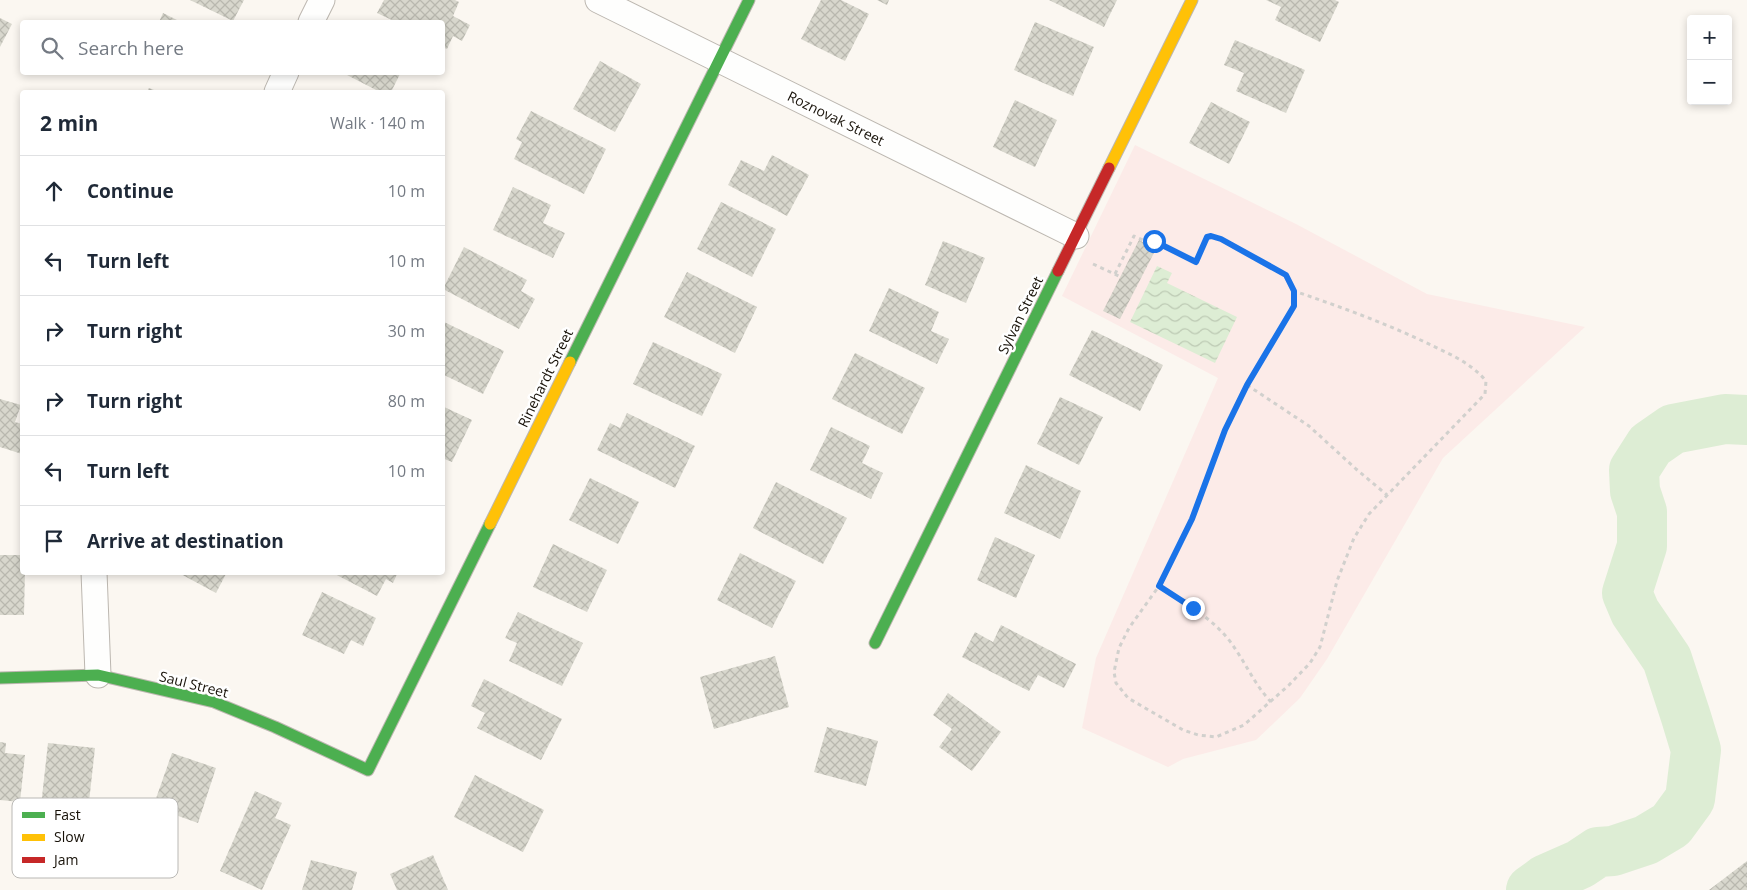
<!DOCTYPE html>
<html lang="en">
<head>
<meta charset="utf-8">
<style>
	body { margin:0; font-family:"Open Sans",sans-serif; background:#f2f2f3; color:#1f2937 }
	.controls { position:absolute; right:15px; top:15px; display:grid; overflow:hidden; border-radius:5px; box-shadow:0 2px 8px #0003 }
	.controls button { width:45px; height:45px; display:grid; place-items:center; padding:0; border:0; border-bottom:1px solid #e0e1e3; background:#fff; color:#1f2937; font:25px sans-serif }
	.stop { position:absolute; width:15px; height:15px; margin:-11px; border:4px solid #1a73e8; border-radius:50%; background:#fff }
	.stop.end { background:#1a73e8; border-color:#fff; box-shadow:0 1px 5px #0008 }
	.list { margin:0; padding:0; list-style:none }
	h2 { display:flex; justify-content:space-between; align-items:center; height:65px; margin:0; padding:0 20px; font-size:21px }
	h2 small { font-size:16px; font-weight:400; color:#747a83 }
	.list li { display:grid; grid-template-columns:32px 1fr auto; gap:15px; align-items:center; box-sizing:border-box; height:70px; padding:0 20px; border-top:1px solid #e0e1e3 }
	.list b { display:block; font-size:19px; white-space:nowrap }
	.list em { font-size:16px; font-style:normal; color:#747a83 }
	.icon { flex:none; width:28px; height:28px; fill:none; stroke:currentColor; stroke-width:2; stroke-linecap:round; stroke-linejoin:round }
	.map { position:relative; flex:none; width:1747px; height:890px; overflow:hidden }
	.search { position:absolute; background:#fff; box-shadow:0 2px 8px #0003; left:20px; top:20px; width:425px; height:55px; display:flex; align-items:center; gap:12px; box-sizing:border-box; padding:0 18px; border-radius:5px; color:#747a83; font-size:19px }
	.panel { position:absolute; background:#fff; box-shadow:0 2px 8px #0003; left:20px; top:90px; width:425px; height:485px; border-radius:5px }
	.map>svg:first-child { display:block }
	.park { fill:#fcebe8 }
	.water { fill:url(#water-waves) }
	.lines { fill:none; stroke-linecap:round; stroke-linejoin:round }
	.river { stroke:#ddedd4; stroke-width:50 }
	.building { fill:url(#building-cross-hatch) }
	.street-casing { stroke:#bcb7b0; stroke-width:27 }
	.fast-casing { stroke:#bcb7b0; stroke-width:13 }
	.slow-casing { stroke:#bcb7b0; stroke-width:13 }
	.jam-casing { stroke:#bcb7b0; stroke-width:13 }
	.path { stroke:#d1d0cd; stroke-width:3; stroke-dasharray:4 4; stroke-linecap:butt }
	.street { stroke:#fefefd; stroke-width:25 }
	.fast { stroke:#4caf50; stroke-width:11 }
	.slow { stroke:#ffc107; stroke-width:11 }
	.jam { stroke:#c62828; stroke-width:11 }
	.route { stroke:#1a73e8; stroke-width:6 }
	.labels { text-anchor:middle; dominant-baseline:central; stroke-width:5; stroke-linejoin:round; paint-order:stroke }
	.street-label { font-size:14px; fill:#171108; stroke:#fff }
	.key { fill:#fff; stroke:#b9b8b5; stroke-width:1 }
	.key-label { font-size:14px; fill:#171108 }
</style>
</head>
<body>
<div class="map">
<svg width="1747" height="890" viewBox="0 0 1747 890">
	<defs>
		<pattern id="water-waves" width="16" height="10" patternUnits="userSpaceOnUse" patternTransform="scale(1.25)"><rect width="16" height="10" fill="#ddedd4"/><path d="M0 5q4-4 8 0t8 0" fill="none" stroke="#bdcab4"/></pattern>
		<pattern id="building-cross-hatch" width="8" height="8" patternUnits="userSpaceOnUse" patternTransform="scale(1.25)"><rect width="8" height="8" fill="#d8d7cd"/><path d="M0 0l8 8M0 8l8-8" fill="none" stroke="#b9b8af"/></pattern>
	</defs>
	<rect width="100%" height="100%" fill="#fbf7f1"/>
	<path class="park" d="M 1135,145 L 1296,224 L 1427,294 L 1585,327 L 1443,458 L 1327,659 L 1300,698 L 1256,740 L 1183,759 L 1168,767 L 1082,728 L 1096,658 L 1218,378 L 1062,296 Z"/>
	<path class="water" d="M 1157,266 L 1172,273 L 1167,283 L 1237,317 L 1215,363 L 1130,322 Z"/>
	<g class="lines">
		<path class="river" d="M 1531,890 L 1546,879 L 1580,864 L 1598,852 L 1613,851 L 1646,840 L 1671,825 L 1690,799 L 1696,750 L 1686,717 L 1667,659 L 1635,612 L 1627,593 L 1642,546 L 1642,512 L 1635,491 L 1634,470 L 1650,445 L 1673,429 L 1725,419 L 1747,420"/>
	</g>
	<path class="building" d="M 190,0 L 244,0 L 233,21 Z
		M 384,0 L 455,0 L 459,2 L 453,16 L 470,25 L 462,41 L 453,36 L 447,49 L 442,47 L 442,22 L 396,22 L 377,13 Z
		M 821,0 L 841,0 L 869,14 L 845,61 L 801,39 Z
		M 877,0 L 889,0 L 887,5 Z
		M 1049,0 L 1117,0 L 1104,27 Z
		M 1266,0 L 1335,0 L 1339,2 L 1320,42 L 1275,20 L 1281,7 Z
		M 163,13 L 181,22 L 159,22 Z
		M 0,18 L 12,24 L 0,47 Z
		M 1035,22 L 1094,47 L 1073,96 L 1014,70 Z
		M 1235,40 L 1305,70 L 1286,113 L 1236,91 L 1244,73 L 1224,65 Z
		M 600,61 L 641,84 L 615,132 L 573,109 Z
		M 348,72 L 401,72 L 391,92 L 380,92 L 347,75 Z
		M 149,88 L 159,92 L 147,92 Z
		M 1015,100 L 1057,120 L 1035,167 L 993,147 Z
		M 1211,102 L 1250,122 L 1229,164 L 1189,143 Z
		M 531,111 L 606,149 L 584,194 L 514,159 L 522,142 L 516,139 Z
		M 772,155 L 809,175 L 787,216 L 728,185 L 741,160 L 764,171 Z
		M 513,187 L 551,205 L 543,223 L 565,233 L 553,258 L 493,230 Z
		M 721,202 L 776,229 L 752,277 L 697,249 Z
		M 1139,240 L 1156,249 L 1120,319 L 1103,311 Z
		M 943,241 L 985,258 L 966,303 L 925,285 Z
		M 464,247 L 527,280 L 521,291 L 535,299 L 519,329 L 443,289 Z
		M 687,272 L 757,307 L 735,353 L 664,317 Z
		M 889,288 L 939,312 L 931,331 L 949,339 L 937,364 L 869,331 Z
		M 442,321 L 504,351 L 483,394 L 442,374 Z
		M 1092,330 L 1163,365 L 1140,411 L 1069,375 Z
		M 653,342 L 722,374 L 702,416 L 633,384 Z
		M 855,353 L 925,388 L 902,434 L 832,399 Z
		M 1060,397 L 1103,417 L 1079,465 L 1037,444 Z
		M 0,399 L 21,405 L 15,422 L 22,424 L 22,454 L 0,447 Z
		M 442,406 L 472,420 L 452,462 L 442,458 Z
		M 627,413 L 695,446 L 675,488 L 597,450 L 610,423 L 620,428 Z
		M 831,427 L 870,446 L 862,463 L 883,473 L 871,499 L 810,470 Z
		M 1026,465 L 1081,491 L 1060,539 L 1004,513 Z
		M 590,478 L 639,502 L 618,544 L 569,520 Z
		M 776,482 L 847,518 L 823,564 L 753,528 Z
		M 995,537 L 1035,555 L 1016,598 L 977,580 Z
		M 553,544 L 607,570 L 587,612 L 533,587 Z
		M 740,553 L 796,581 L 772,628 L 717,600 Z
		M 0,555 L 22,555 L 22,572 L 25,572 L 24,615 L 0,615 Z
		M 177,572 L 227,572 L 216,593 Z
		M 331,572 L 398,572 L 393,583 L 386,579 L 377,596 Z
		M 322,592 L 376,618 L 363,646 L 351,640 L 344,654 L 302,635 Z
		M 518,612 L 583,643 L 562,686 L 509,661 L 517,643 L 505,638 Z
		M 1001,625 L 1076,664 L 1064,688 L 1038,675 L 1029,691 L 962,657 L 975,632 L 993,642 Z
		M 775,656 L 789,707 L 714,729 L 700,677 Z
		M 484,679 L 562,719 L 541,760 L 477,728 L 485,713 L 471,706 Z
		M 948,693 L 1001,732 L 972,771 L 939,747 L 952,729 L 933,715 Z
		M 827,727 L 878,741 L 866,786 L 814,772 Z
		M 0,742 L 6,743 L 5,753 L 25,755 L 20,802 L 0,800 Z
		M 48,743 L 95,748 L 86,829 L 39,824 Z
		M 172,753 L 216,768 L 198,823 L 153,807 Z
		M 475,775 L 544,810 L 523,852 L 454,817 Z
		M 255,791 L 282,803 L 275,818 L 291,825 L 262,890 L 220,871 Z
		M 433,855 L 448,890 L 397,890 L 390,874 Z
		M 311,860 L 357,872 L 352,890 L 302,890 Z
		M 1747,861 L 1747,890 L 1709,890 Z"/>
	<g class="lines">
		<g class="street-casing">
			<path id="street" d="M 598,0 L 1076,236
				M 311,22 L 322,0
				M 277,92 L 286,72
				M 94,572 L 98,675"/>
		</g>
		<g class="fast-casing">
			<path id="fast" d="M 570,362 L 749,0
				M 875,643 L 1058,271
				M 0,678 L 98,675 L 214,702 L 275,727 L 368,770 L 490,524"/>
		</g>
		<g class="slow-casing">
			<path id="slow" d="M 1109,168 L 1192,0
				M 490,524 L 570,362"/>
		</g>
		<g class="jam-casing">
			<path id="jam" d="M 1058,271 L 1109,168"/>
		</g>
		<path class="path" d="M 1093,264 L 1121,277
			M 1115,274 L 1134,236 L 1145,241 L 1154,241 L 1196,262 L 1207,237 L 1211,235 L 1221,239 L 1286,275 L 1294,291 L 1294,306 L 1248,383 L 1225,431 L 1192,519 L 1159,586 L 1129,628 L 1119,648 L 1114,672 L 1116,683 L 1128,698 L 1183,730 L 1198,735 L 1216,737 L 1244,725 L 1289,685 L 1310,663 L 1320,647 L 1337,581 L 1354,538 L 1369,514 L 1485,394 L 1486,381 C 1472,364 1452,355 1433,346 C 1388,324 1341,307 1294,291
			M 1247,385 L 1309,426 L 1356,469 L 1387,495
			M 1159,586 C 1188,605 1218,621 1236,650 C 1248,668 1256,686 1271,702"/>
		<use href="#street" class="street"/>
		<use href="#fast" class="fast"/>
		<use href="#slow" class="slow"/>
		<use href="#jam" class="jam"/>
	</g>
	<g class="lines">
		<path class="route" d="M 1154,241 L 1196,262 L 1207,237 L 1211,236 L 1221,239 L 1286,275 L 1294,291 L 1294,306 L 1247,385 L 1225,430 L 1192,519 L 1159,586 L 1193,608"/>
	</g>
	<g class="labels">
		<g class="street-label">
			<text transform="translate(836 118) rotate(26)">Roznovak Street</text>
			<text transform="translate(1020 315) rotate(-64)">Sylvan Street</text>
			<text transform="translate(545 378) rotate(-64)">Rinehardt Street</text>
			<text transform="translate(194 684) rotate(14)">Saul Street</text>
		</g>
	</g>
	<rect x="12" y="798" width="166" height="80" rx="8" class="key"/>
	<rect x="22" y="812" width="23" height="6" fill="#4caf50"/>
	<rect x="22" y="834" width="23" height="7" fill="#ffc107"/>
	<rect x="22" y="857" width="23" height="6" fill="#c62828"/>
	<g class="key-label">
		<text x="54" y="820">Fast</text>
		<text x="54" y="842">Slow</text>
		<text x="54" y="865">Jam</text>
	</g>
</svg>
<div class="controls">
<button>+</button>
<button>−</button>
</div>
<div class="stop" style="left:1154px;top:241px"></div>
<div class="stop end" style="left:1193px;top:608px"></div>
<div class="search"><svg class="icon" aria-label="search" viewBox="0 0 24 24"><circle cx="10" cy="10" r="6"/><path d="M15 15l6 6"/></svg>Search here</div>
<section class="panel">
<h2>2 min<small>Walk · 140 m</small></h2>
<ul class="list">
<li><svg class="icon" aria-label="ahead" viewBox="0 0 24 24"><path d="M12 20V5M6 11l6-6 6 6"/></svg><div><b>Continue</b></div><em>10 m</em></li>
<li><svg class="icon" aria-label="left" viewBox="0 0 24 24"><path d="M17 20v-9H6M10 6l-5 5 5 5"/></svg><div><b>Turn left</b></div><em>10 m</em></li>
<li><svg class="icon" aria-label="right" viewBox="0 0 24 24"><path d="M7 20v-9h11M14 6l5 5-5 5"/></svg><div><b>Turn right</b></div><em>30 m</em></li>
<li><svg class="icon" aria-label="right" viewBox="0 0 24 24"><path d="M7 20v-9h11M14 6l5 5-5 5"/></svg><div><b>Turn right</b></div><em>80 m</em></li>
<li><svg class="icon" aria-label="left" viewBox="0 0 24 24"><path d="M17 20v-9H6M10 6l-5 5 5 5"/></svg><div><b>Turn left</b></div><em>10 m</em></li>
<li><svg class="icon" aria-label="arrive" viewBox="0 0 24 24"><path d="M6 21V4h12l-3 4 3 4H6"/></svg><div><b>Arrive at destination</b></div></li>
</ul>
</section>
</div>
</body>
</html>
